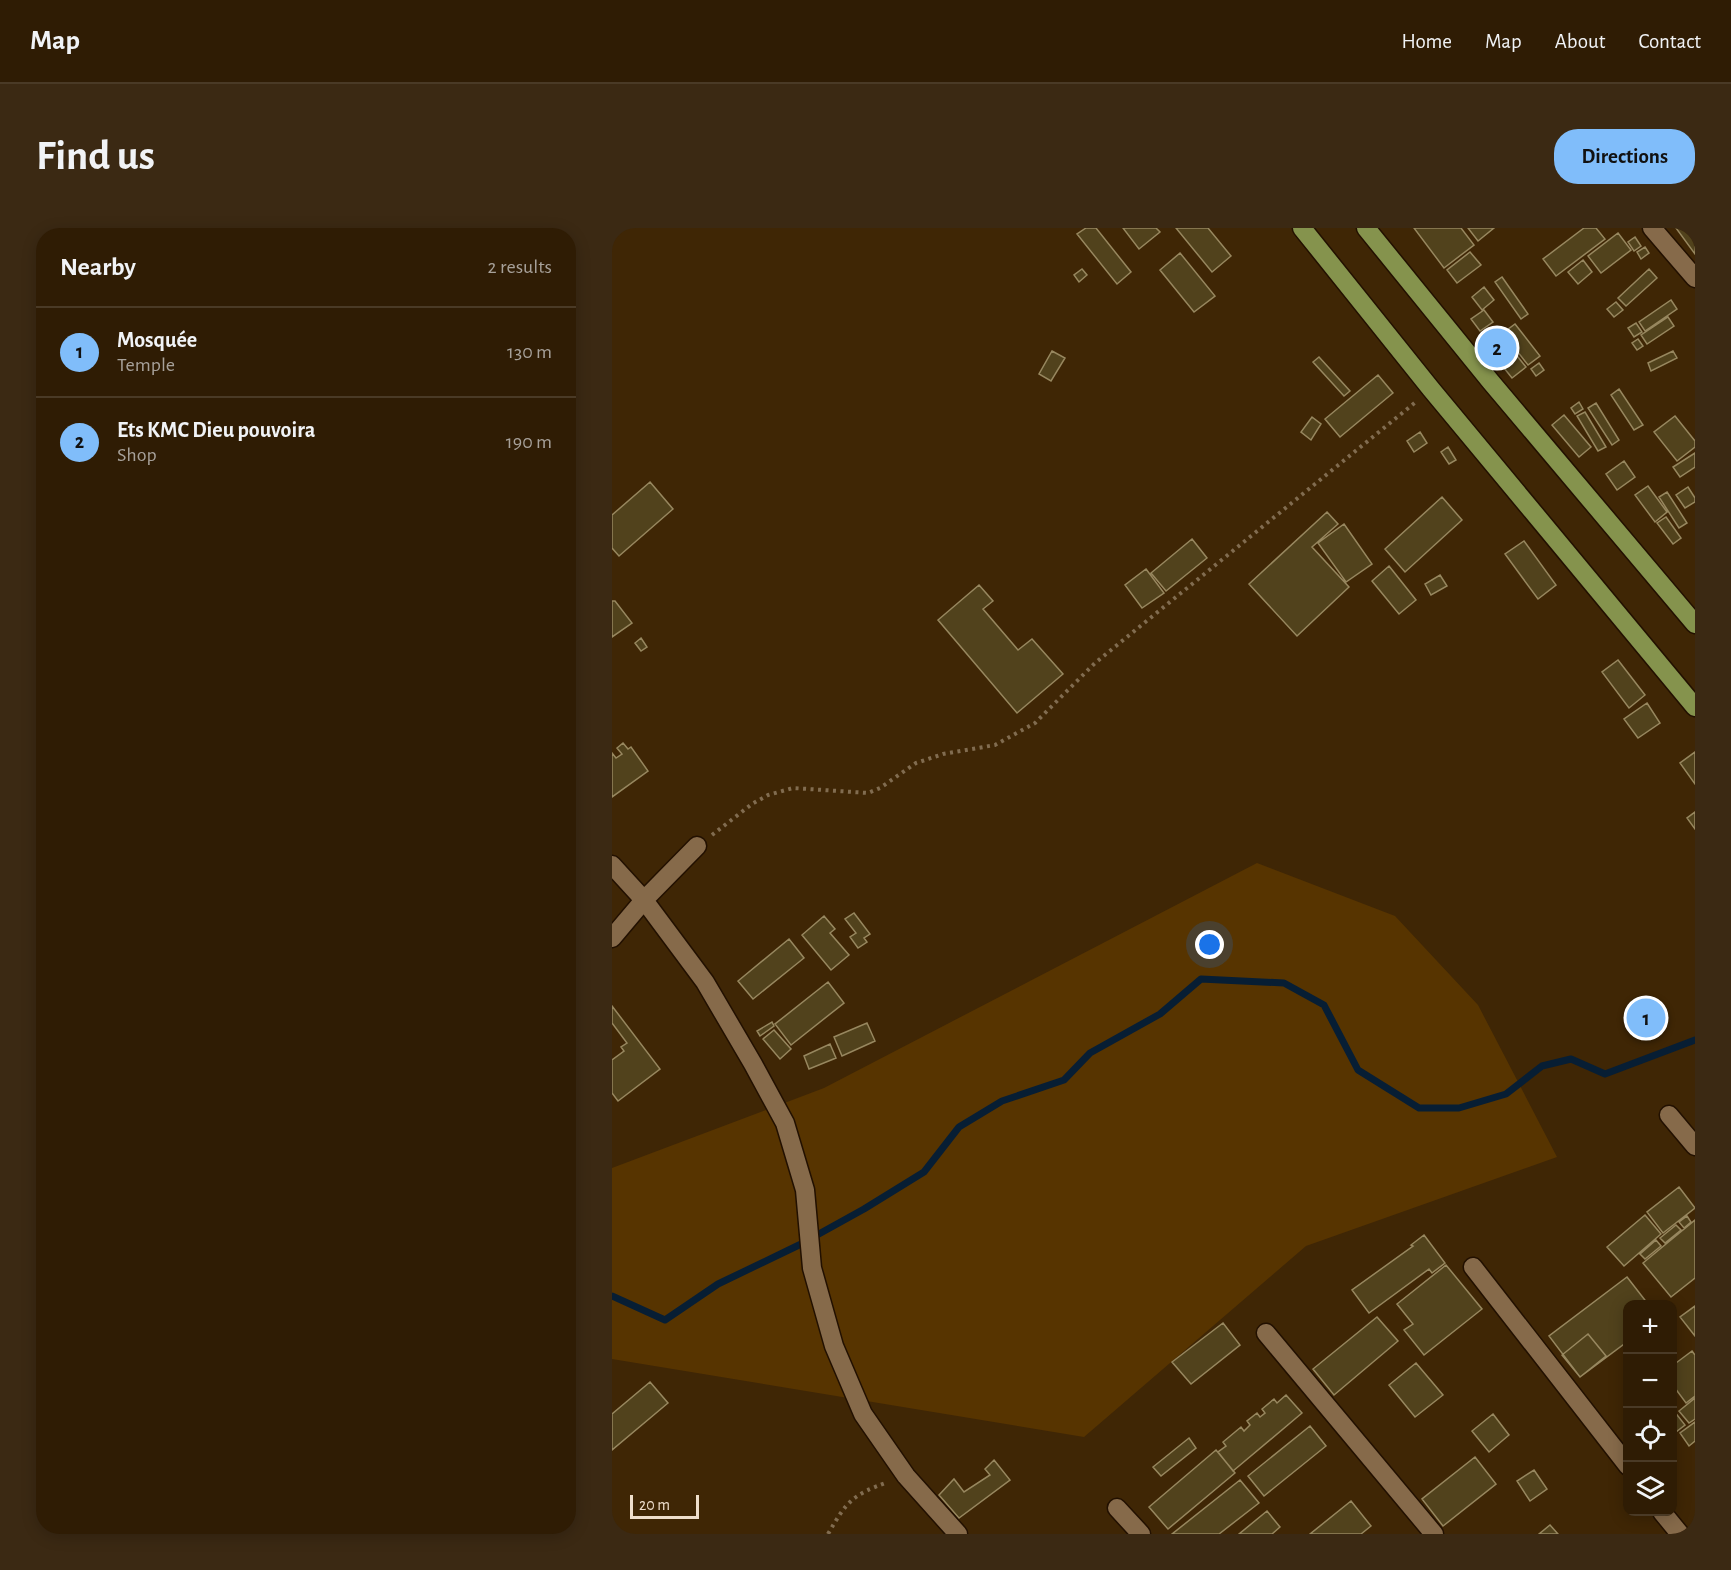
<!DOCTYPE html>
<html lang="en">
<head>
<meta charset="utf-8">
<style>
	body { margin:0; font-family:"Alegreya Sans",sans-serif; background:#3b2913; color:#f1f3f6 }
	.controls { position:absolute; right:18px; bottom:18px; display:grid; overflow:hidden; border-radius:12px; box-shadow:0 3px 15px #0003 }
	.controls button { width:54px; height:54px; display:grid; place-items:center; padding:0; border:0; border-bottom:2px solid #4a3a26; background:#2f1c04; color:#f1f3f6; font:30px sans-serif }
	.scale { position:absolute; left:18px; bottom:15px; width:69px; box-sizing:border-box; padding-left:6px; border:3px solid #eedecc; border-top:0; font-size:16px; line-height:21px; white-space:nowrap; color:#eedecc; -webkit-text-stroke:4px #3f2605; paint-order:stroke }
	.you { position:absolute; left:598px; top:717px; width:21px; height:21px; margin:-15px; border:4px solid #fff; border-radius:50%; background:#1a73e8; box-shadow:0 0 0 9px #1a73e833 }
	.badge { display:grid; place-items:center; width:39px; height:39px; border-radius:50%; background:#80bdfa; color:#111; font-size:20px; font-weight:700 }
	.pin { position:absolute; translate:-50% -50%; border:3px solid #fff; box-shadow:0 2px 6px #0006 }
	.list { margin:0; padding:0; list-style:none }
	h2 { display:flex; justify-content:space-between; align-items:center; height:78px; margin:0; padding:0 24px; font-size:26px }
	h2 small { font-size:20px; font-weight:400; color:#a7a19a }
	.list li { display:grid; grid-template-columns:39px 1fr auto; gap:18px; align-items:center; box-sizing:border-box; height:90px; padding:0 24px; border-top:2px solid #4a3a26 }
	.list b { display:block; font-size:22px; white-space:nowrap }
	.list p { margin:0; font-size:20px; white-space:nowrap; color:#a7a19a }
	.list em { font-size:20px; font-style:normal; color:#a7a19a }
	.icon { flex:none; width:33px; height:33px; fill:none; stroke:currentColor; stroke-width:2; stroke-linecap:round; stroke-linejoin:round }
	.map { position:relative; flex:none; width:1083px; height:1306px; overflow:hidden; border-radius:24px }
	header { display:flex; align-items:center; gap:36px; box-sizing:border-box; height:84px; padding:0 30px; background:#2f1c04; border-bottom:2px solid #4a3a26 }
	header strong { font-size:28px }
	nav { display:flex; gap:33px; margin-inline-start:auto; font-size:21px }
	.intro { display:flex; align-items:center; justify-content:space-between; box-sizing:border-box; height:144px; padding:0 36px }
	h1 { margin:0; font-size:42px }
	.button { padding:15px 27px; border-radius:24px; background:#80bdfa; color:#111; font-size:21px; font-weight:700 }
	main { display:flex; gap:36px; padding:0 36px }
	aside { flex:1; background:#2f1c04; border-radius:24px; box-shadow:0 3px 15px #0003 }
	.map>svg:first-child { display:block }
	.green { fill:#573400 }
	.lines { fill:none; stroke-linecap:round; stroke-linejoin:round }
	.stream { stroke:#071e34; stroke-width:7 }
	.building { fill:#51421c; stroke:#97875f; stroke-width:1.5 }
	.street-casing { stroke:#221000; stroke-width:21 }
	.primary-casing { stroke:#221000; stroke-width:21 }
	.path { stroke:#816c50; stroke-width:4; stroke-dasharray:3 4.5; stroke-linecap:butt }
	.street { stroke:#866a4a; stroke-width:18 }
	.primary { stroke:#85934d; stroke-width:18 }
</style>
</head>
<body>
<header>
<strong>Map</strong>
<nav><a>Home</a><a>Map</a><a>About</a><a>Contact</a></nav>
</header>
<div class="intro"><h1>Find us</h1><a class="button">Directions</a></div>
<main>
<aside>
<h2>Nearby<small>2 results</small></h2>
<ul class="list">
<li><span class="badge">1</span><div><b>Mosquée</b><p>Temple</p></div><em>130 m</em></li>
<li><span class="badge">2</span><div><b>Ets KMC Dieu pouvoira</b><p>Shop</p></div><em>190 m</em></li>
</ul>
</aside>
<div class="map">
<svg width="1083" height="1306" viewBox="0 0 1083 1306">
	<rect width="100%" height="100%" fill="#3f2605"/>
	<path class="green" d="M 645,635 L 783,688 L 866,777 L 945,929 L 694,1018 L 472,1209 L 0,1131 L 0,940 L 212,860 Z"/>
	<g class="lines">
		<path class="stream" d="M 0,1068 L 53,1092 L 106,1056 L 187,1017 L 252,981 L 312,944 L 347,899 L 390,873 L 452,852 L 478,825 L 548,786 L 589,751 L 672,755 L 712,777 L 746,842 L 807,880 L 847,880 L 894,866 L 930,838 L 959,831 L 993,846 L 1083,812"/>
	</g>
	<path class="building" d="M 474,0 L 484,0 L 519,44 L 505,56 L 465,6 Z
		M 511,0 L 544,0 L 548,4 L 527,21 Z
		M 564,0 L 596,0 L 619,28 L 600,44 Z
		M 802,0 L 849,0 L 862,17 L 832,40 Z
		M 856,0 L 882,0 L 866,13 Z
		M 972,0 L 984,0 L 993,11 L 944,48 L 931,31 Z
		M 1064,0 L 1083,0 L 1083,26 Z
		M 1006,5 L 1019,22 L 989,45 L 976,28 Z
		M 1023,9 L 1029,18 L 1022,23 L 1016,14 Z
		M 1033,19 L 1037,25 L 1029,31 L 1025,24 Z
		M 858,24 L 869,37 L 845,55 L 835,42 Z
		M 568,25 L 603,68 L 582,84 L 548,42 Z
		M 971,32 L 980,44 L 966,56 L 956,44 Z
		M 470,41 L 475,47 L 467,54 L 462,47 Z
		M 1037,41 L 1045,50 L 1014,78 L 1006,70 Z
		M 890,49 L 916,86 L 909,91 L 883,54 Z
		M 872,59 L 882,72 L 870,82 L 860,69 Z
		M 1059,72 L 1065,81 L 1033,103 L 1027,94 Z
		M 1004,74 L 1011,82 L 1002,89 L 995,81 Z
		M 872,82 L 881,94 L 868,103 L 859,91 Z
		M 1056,89 L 1062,98 L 1035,116 L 1029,107 Z
		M 1024,95 L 1030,104 L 1022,109 L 1016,100 Z
		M 903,96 L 928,128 L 916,137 L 891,105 Z
		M 889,108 L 914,139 L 900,150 L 884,130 L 887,127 L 878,117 Z
		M 1026,111 L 1031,118 L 1025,122 L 1020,115 Z
		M 440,123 L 453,130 L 439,153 L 427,146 Z
		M 1061,123 L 1065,130 L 1039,143 L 1036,135 Z
		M 707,129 L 738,163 L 732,168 L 701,134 Z
		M 927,135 L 932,142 L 924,148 L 919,141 Z
		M 766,147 L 781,165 L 728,209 L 713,191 Z
		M 1007,161 L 1031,197 L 1022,202 L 999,167 Z
		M 967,174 L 971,181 L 963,186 L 959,180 Z
		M 984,175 L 1007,212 L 1000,217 L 976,180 Z
		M 973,184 L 994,219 L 986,223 L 965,188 Z
		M 952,187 L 979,219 L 967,229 L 940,197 Z
		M 1063,188 L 1083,213 L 1083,219 L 1065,233 L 1042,204 Z
		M 700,189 L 709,196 L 699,212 L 689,204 Z
		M 808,204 L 815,215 L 802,224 L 795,213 Z
		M 836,219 L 844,232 L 837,236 L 829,224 Z
		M 1083,225 L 1083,239 L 1068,249 L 1061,239 Z
		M 1012,233 L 1023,249 L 1005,262 L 994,246 Z
		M 38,254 L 61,281 L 7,328 L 0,320 L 0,287 Z
		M 1036,258 L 1055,284 L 1043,294 L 1023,267 Z
		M 1076,259 L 1083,270 L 1083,274 L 1073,280 L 1064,267 Z
		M 1055,264 L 1075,295 L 1067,300 L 1047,269 Z
		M 830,269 L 850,292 L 793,344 L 773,321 Z
		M 715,284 L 726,296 L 700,319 L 737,359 L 685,408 L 637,356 Z
		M 1054,289 L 1069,310 L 1061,316 L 1045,295 Z
		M 732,296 L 760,336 L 734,354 L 706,315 Z
		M 580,311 L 595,330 L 554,363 L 539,345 Z
		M 912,313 L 944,357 L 926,371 L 893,326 Z
		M 777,338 L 804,372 L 787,386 L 760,353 Z
		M 534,341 L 552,365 L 530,380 L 513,357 Z
		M 828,347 L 835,358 L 819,367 L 813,356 Z
		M 367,357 L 381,373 L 371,381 L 406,422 L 420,411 L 451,446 L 405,485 L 326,392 Z
		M 0,373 L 3,373 L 20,395 L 0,409 Z
		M 29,410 L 35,419 L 29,423 L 23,415 Z
		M 1006,432 L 1033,467 L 1017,480 L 990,444 Z
		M 1035,475 L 1048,495 L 1026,510 L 1012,491 Z
		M 11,515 L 16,521 L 19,519 L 36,543 L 0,569 L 0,525 L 4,530 L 10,526 L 5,520 Z
		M 1083,524 L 1083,556 L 1068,535 Z
		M 1083,584 L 1083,601 L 1075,590 Z
		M 242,685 L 258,706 L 252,710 L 255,714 L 246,720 L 238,709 L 244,705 L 233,691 Z
		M 212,688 L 223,701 L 218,705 L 237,727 L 219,742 L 190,707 Z
		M 177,711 L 192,730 L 141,771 L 126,753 Z
		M 216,754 L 232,775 L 179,817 L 163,796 Z
		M 0,778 L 48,841 L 6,873 L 0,865 L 0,832 L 12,823 L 9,819 L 15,815 L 0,795 Z
		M 160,794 L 162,798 L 148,808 L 145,803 Z
		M 255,795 L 263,813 L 230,828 L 222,809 Z
		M 162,802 L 179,821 L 168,831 L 151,811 Z
		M 218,816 L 224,830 L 197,841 L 192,828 Z
		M 1067,959 L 1083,980 L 1051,1005 L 1035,984 Z
		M 1033,987 L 1049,1006 L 1012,1038 L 995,1019 Z
		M 1075,988 L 1079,994 L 1072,1000 L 1067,994 Z
		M 1083,992 L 1083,1050 L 1059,1069 L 1031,1035 Z
		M 1064,997 L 1069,1002 L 1053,1015 L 1048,1010 Z
		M 812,1007 L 833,1035 L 820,1045 L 817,1041 L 757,1085 L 740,1062 L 801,1018 L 799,1017 Z
		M 1044,1012 L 1049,1018 L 1033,1031 L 1028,1026 Z
		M 834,1037 L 870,1081 L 812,1127 L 792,1102 L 801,1096 L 785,1076 Z
		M 1015,1049 L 1036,1076 L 1016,1076 L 1016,1113 L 968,1149 L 937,1108 Z
		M 1083,1078 L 1083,1108 L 1068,1089 Z
		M 765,1089 L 786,1113 L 722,1167 L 701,1141 Z
		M 611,1095 L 628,1117 L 579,1156 L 560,1134 Z
		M 976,1106 L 994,1128 L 968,1149 L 950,1127 Z
		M 1080,1123 L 1083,1127 L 1083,1168 L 1074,1175 L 1060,1156 L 1060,1138 Z
		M 804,1135 L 831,1167 L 803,1189 L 777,1157 Z
		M 38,1154 L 56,1175 L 0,1222 L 0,1186 Z
		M 674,1167 L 690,1185 L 621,1243 L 606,1224 L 614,1218 L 611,1214 L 629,1199 L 632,1203 L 638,1197 L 635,1193 L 645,1185 L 648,1189 L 653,1185 L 650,1181 L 662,1171 L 665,1175 Z
		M 1083,1170 L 1083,1191 L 1077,1195 L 1067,1183 Z
		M 1062,1183 L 1073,1197 L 1060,1207 L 1060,1184 Z
		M 881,1186 L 897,1207 L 877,1224 L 860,1203 Z
		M 1083,1194 L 1083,1213 L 1077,1218 L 1068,1205 Z
		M 698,1198 L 714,1218 L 652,1268 L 636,1248 Z
		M 577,1210 L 584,1220 L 549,1248 L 541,1239 Z
		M 604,1222 L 623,1245 L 556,1301 L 537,1279 Z
		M 863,1229 L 884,1256 L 831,1298 L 810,1271 Z
		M 382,1232 L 398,1252 L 347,1290 L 327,1267 L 342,1251 L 352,1264 L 378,1247 L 373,1241 Z
		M 922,1242 L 935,1261 L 918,1273 L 905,1253 Z
		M 628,1252 L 647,1275 L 607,1306 L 560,1306 Z
		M 739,1273 L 759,1298 L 749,1306 L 698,1306 Z
		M 655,1283 L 668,1299 L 660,1306 L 627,1306 Z
		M 0,1293 L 10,1306 L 0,1306 Z
		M 938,1297 L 946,1306 L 927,1306 Z"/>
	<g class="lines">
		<g class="street-casing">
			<path id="street" d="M 1040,0 L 1083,50
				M 0,637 L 32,672 L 85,618
				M 0,710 L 32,672 L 93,754 L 141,836 L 173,895 L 193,962 L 200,1040 L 222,1118 L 251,1186 L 294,1248 L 346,1306
				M 1057,887 L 1083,918
				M 861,1039 L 1016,1238
				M 654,1105 L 822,1306
				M 505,1280 L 529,1306
				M 1050,1284 L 1068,1306"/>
		</g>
		<g class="primary-casing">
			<path id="primary" d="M 690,0 L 819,161 L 1083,479
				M 754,0 L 879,154 L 1083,396"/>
		</g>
		<path class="path" d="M 100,607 L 140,576 L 156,567 L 181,560 L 256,565 L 268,560 L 304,535 L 331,526 L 383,517 L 423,495 L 483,435 L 805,173
			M 216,1306 C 235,1273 240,1267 276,1254"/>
		<use href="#street" class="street"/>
		<use href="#primary" class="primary"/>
	</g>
</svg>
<div class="controls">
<button>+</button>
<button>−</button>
<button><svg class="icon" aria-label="locate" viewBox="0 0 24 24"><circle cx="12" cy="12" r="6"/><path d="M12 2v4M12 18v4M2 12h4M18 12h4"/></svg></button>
<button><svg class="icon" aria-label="layers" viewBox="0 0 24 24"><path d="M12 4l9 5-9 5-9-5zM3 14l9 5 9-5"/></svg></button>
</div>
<div class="scale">20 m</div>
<div class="you"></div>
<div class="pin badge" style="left:1034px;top:790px">1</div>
<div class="pin badge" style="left:885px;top:120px">2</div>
</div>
</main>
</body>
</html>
